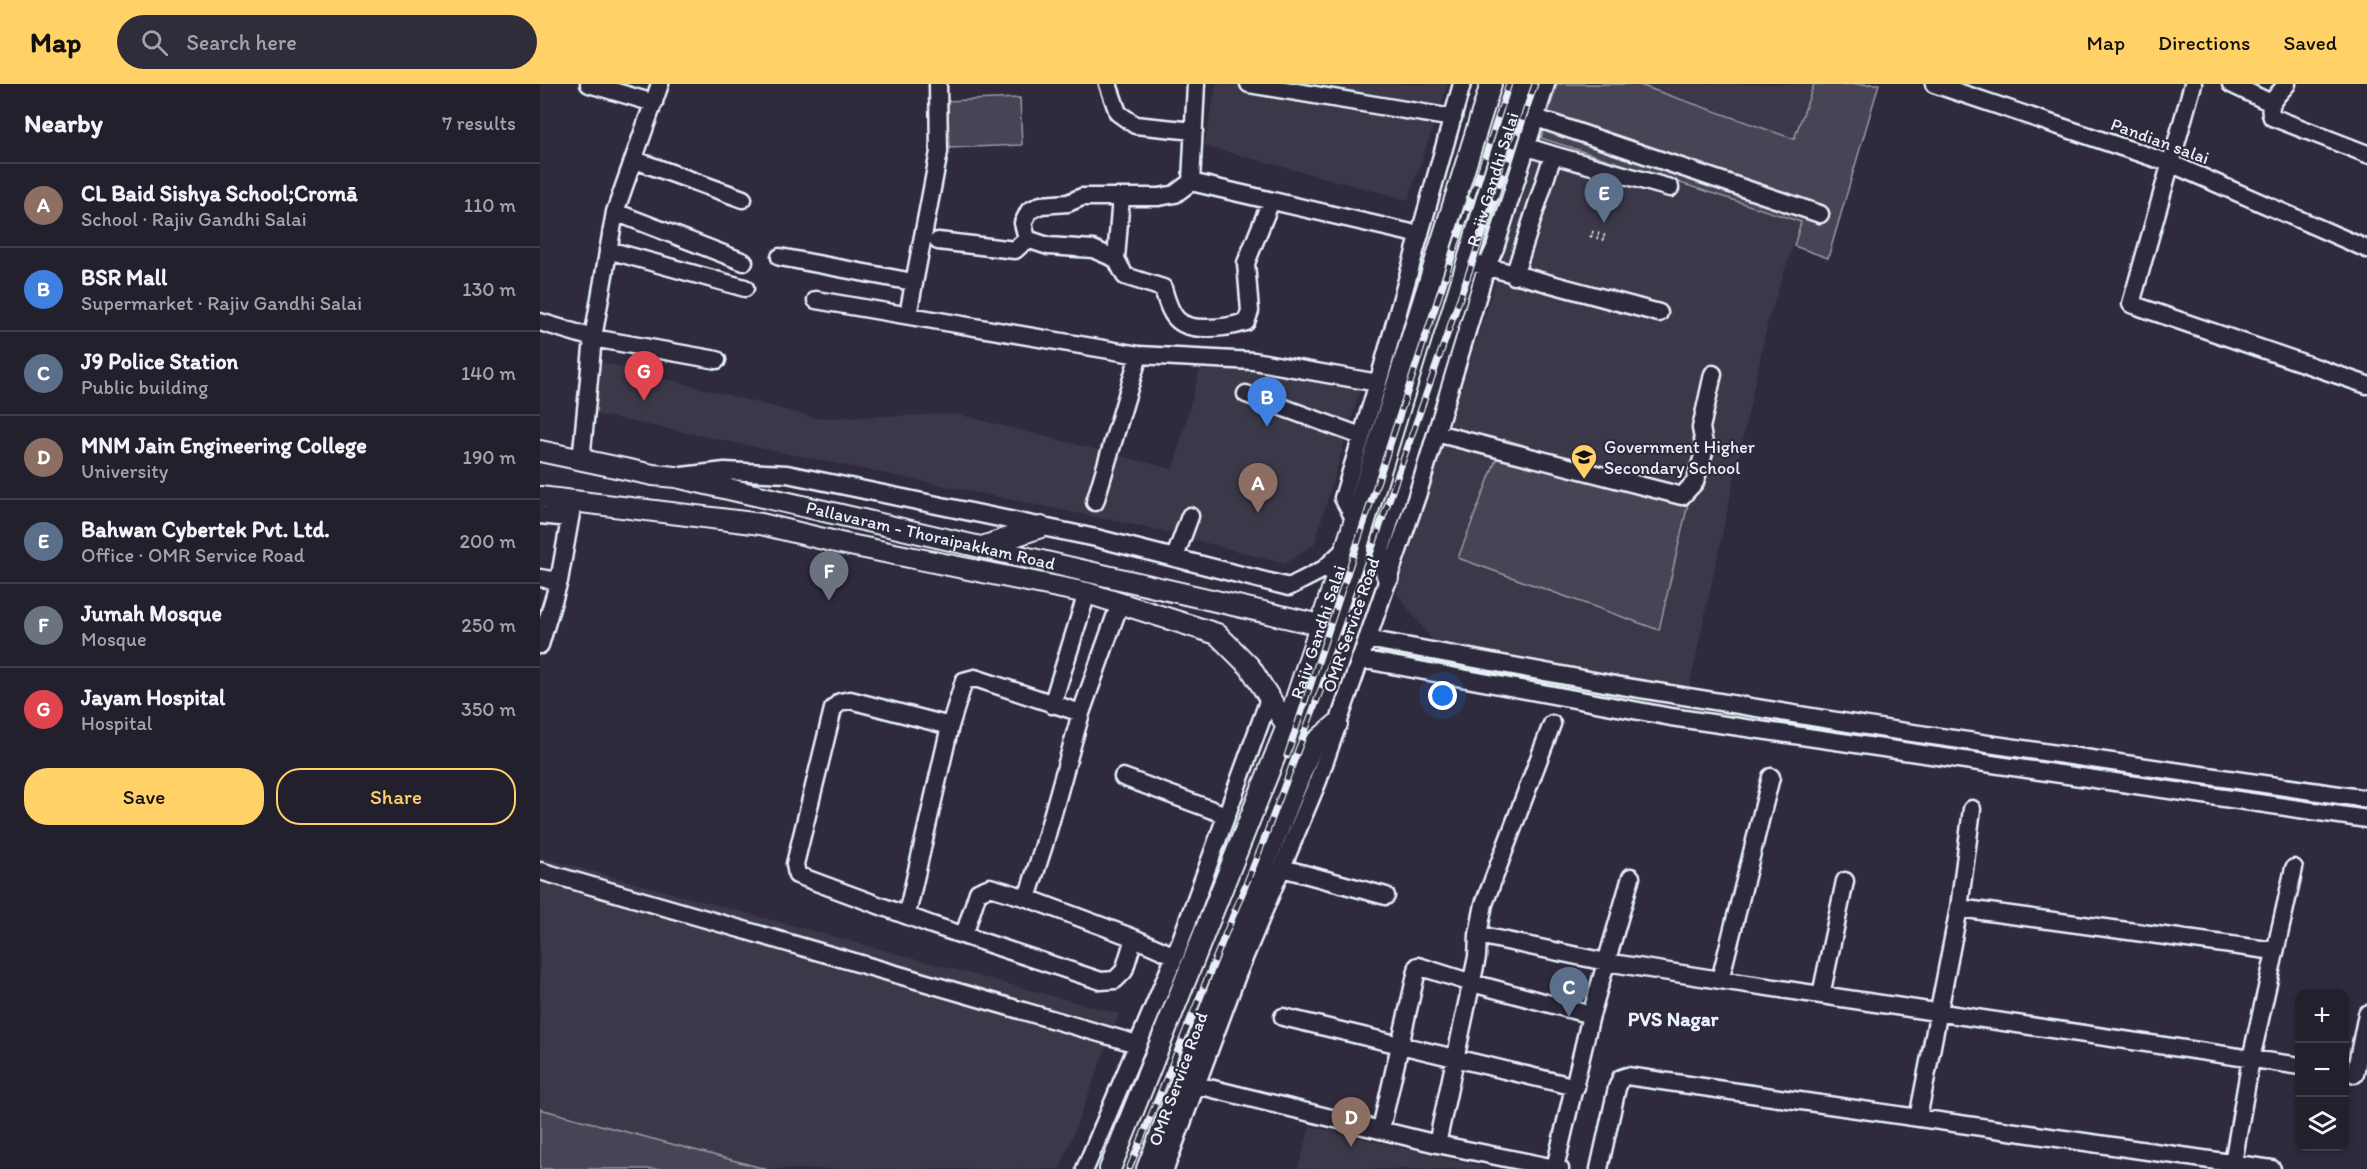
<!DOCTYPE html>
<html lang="en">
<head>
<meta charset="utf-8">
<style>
	body { margin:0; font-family:Itim,sans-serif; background:#2f2d3a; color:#f1f3f6 }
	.controls { position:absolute; right:18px; bottom:18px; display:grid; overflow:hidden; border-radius:12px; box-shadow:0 3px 9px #0003 }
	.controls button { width:54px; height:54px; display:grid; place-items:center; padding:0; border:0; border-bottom:2px solid #403e4a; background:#23202e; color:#f1f3f6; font:30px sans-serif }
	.you { position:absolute; left:903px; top:612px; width:21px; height:21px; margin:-15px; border:4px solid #fff; border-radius:50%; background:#1a73e8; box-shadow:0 0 0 9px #1a73e833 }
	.badge { display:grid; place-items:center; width:39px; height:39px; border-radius:50%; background:#ffd166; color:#fff; font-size:20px; font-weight:700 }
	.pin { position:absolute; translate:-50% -50px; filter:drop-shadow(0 2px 3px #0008) }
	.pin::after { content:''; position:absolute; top:32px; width:21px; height:18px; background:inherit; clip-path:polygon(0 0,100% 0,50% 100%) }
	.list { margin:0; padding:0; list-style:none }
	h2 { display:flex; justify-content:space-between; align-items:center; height:78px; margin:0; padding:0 24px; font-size:26px }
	h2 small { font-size:20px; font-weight:400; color:#a3a3aa }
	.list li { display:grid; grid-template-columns:39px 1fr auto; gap:18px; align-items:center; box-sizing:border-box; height:84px; padding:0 24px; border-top:2px solid #403e4a }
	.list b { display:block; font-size:22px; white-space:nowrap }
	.list p { margin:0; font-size:20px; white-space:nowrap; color:#a3a3aa }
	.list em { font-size:20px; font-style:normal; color:#a3a3aa }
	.actions { display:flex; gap:12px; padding:18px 24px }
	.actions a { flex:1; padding:14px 0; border:2px solid #ffd166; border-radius:24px; text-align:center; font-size:21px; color:#ffd166 }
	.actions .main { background:#ffd166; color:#111 }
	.icon { flex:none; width:33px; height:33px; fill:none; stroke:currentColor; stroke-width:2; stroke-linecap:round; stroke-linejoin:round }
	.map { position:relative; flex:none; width:1827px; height:1085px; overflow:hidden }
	header { display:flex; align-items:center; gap:36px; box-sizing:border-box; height:84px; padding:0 30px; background:#ffd166; color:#111 }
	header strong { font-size:28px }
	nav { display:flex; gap:33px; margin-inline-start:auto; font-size:21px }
	.search { width:420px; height:54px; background:#2f2d3a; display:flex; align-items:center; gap:15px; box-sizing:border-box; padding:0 21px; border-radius:33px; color:#a3a3aa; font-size:22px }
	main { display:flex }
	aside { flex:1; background:#23202e }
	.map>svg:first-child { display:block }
	.built { fill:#3b3749 }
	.green { fill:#464455; stroke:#979aa6; stroke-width:1.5 }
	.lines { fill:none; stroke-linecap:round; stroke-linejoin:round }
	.minor-casing { stroke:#e8f1f8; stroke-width:21 }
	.major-casing { stroke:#e8f1f8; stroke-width:24 }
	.path { stroke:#e8f1f8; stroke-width:3; stroke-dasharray:1.5 4.5; stroke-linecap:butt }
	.minor { stroke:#2f2a3d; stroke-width:16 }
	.major { stroke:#2f2a3d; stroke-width:20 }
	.rail-casing { stroke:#e8f1f8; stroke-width:7 }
	.rail { stroke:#2f2a3d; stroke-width:4.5; stroke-dasharray:14; stroke-linecap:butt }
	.labels { text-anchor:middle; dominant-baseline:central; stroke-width:4.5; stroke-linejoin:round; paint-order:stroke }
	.street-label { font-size:18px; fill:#e8f1f8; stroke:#2f2a3d }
	.poi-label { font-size:18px; fill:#e8f1f8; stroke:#2f2a3d; text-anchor:start }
	.neighbourhood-label { font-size:20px; font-weight:bold; fill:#e8f1f8; stroke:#2f2a3d }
</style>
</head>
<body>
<header>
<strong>Map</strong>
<div class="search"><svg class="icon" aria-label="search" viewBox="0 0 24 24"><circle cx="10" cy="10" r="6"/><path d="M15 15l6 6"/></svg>Search here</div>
<nav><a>Map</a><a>Directions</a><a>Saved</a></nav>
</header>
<main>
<aside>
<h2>Nearby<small>7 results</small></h2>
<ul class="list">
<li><span class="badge" style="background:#8d6e63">A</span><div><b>CL Baid Sishya School;Cromā</b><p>School · Rajiv Gandhi Salai</p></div><em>110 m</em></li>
<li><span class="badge" style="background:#3f7fe0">B</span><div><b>BSR Mall</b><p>Supermarket · Rajiv Gandhi Salai</p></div><em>130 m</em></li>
<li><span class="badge" style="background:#5c6f8a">C</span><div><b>J9 Police Station</b><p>Public building</p></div><em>140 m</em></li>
<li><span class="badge" style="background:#8d6e63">D</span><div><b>MNM Jain Engineering College</b><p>University</p></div><em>190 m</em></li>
<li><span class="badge" style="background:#5c6f8a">E</span><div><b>Bahwan Cybertek Pvt. Ltd.</b><p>Office · OMR Service Road</p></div><em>200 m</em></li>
<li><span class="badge" style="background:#6b7280">F</span><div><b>Jumah Mosque</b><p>Mosque</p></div><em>250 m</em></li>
<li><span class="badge" style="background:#e0444e">G</span><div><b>Jayam Hospital</b><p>Hospital</p></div><em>350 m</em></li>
</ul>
<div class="actions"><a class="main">Save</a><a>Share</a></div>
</aside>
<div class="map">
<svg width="1827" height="1085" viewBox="0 0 1827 1085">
	<rect width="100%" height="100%" fill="#2f2a3d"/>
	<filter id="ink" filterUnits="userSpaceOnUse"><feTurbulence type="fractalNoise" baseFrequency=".0167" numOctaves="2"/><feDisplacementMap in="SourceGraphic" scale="12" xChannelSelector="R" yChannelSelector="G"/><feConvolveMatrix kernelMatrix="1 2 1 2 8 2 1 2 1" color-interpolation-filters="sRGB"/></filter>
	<g filter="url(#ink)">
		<path class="built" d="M 676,0 L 908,0 L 868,116 L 664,62 Z
			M 1097,0 L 1274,0 L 1254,55 Z
			M 1001,54 L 1261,138 L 1229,233 L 1148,610 L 892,556 L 856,509 Z
			M 58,277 L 276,334 L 417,330 L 633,385 L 661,281 L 822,300 L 774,461 L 745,480 L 618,446 L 50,329 Z
			M 0,773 L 579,930 L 520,1085 L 226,1085 L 0,1025 Z
			M 770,1042 L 947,1084 L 952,1085 L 758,1085 Z"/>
		<path class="green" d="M 1017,0 L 1097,0 L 1254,55 L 1274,0 L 1339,0 L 1288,174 L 1254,162 L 1261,138 L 1001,54 Z
			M 480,14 L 482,61 L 408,64 L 405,17 Z
			M 964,355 L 1150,411 L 1119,546 L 918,474 Z
			M 0,1025 L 226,1085 L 0,1085 Z"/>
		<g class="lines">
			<g class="minor-casing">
				<path id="minor" d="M 49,0 L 114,19
					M 568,0 L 578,29 L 595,41 L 654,47
					M 656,0 L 651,98 L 880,151
					M 709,0 L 913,34
					M 1394,0 L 1632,80 L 1827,165
					M 1653,0 L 1591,220 L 1827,301
					M 1691,0 L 1731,19
					M 1747,0 C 1739,10 1726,19 1732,33 L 1827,70
					M 996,34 L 1280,130
					M 1013,71 L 1130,104
					M 95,76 L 203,115
					M 651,98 L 635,110 L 619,113 L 542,113 L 528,119 L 501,121 L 489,127 L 483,139 L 487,155 L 508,162 L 553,165 L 576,175 L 585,192 L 623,204 C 631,233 637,245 668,244 C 682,244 693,242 706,238 L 710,227 L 706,179 L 731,117
					M 75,128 L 204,178
					M 398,157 L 475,166 L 487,155
					M 68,166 L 205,204
					M 240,173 L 373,198
					M 576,175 L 581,113
					M 937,180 L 1119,229
					M 974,192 L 1013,71 L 987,63
					M 276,216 L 599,271 L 714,277 L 838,299
					M 368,231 L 399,68 L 398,0
					M 0,238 L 53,254 L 177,276
					M 706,310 L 821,352
					M 896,349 L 1142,412 L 1155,398 L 1165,365 L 1161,344 L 1173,290
					M 41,377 L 53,254 L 75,128 L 120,0
					M 142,392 L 185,387 L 247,390 L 556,454 L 749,503 L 784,485 L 806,464
					M 555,418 L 599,271
					M 0,431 L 29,434
					M 815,436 L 803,414 L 838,299 L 922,0
					M 635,473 L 650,432
					M 0,494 L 19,497
					M 580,519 L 541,629 L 504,761 L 487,814 L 594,854
					M 827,555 L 1081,602 L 1352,646 L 1827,715
					M 0,561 L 19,497 L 33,418
					M 820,575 L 1131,633 L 1827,735
					M 512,621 L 547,509
					M 541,629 L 435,594 L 424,597 L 410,642 L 310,616 L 300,618 L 293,625 L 255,780 L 257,791 L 392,841 L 561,897 L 575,896 L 584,887 L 594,854 L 635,872
					M 583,693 L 686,731
					M 742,784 L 846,812
					M 0,787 L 597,960
					M 1419,824 L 1735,867
					M 367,830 L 410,642
					M 424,851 L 438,808 L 450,803 L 487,814
					M 938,851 L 1066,878 L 1180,896 L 1760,982
					M 1180,896 L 1231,693
					M 1281,911 L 1305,797
					M 743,933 L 1036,1003
					M 1815,990 L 1827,930
					M 648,996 L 657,1001 L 897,1060 L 1020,1085
					M 1378,1034 L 1419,824 L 1432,725
					M 841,1045 L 878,882 L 932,899 L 1051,931
					M 897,1060 L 937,873 L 938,851 L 944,820 L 1012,640
					M 1015,1084 L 1051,931 L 1091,793
					M 545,1085 L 635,872 L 729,615
					M 625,1085 L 697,891 L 778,697 L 878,409 L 946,184 L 955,164 L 1006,0
					M 1059,1085 L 1077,1004 L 1081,994 L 1087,992 L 1732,1085
					M 1692,1085 L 1711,975 L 1754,784"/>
			</g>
			<g class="major-casing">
				<g id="major">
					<path id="s1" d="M 0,367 L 113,391 L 136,393 L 780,541"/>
					<path d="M 0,413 L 221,440 L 300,459 L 547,509 L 677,550 L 710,583 L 747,642"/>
					<path d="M 442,463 L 501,443"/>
					<path id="s2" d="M 848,494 L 839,466 L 982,0"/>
					<path id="s3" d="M 570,1085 L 747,642 L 806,464 L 951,0"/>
					<path d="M 607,1085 L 686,885 L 725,778 L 772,661 L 797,640"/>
				</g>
			</g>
			<path class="path" d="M 1052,148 L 1065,152 L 1064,156 L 1051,152 Z"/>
			<use href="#minor" class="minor"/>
			<use href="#major" class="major"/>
			<g class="rail-casing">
				<path id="rail" d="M 747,672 L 969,0
					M 589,1085 L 722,761 L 803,547 L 995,0"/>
			</g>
			<use href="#rail" class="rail"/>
		</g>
	</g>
	<defs>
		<g id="school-pin" transform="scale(1.35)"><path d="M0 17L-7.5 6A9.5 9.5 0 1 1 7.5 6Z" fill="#ffd166" stroke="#2f2a3d"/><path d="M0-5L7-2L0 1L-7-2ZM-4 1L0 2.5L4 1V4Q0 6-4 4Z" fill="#111"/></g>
	</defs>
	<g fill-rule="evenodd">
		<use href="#school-pin" x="1044" y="373"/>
	</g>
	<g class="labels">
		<g class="street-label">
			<text transform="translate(1620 57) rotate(20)">Pandian salai</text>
			<text stroke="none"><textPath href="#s2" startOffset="417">Rajiv Gandhi Salai</textPath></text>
			<text stroke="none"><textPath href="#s1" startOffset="400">Pallavaram - Thoraipakkam Road</textPath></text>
			<text transform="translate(811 541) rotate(-71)">OMR Service Road</text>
			<text stroke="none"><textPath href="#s3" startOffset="576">Rajiv Gandhi Salai</textPath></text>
			<text transform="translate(638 995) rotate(-70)">OMR Service Road</text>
		</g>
		<g class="poi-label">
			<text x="1064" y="363">Government Higher<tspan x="1064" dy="21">Secondary School</tspan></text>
		</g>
		<g class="neighbourhood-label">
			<text x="1133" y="935">PVS Nagar</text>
		</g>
	</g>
</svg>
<div class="controls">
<button>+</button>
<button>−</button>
<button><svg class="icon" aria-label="layers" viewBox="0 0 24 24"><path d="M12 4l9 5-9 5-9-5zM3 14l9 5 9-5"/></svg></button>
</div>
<div class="you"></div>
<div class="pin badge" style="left:718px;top:429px;background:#8d6e63">A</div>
<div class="pin badge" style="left:727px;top:343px;background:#3f7fe0">B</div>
<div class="pin badge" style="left:1029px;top:933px;background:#5c6f8a">C</div>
<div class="pin badge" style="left:811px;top:1063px;background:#8d6e63">D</div>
<div class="pin badge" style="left:1064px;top:139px;background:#5c6f8a">E</div>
<div class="pin badge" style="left:289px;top:517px;background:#6b7280">F</div>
<div class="pin badge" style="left:104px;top:317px;background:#e0444e">G</div>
</div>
</main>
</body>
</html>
